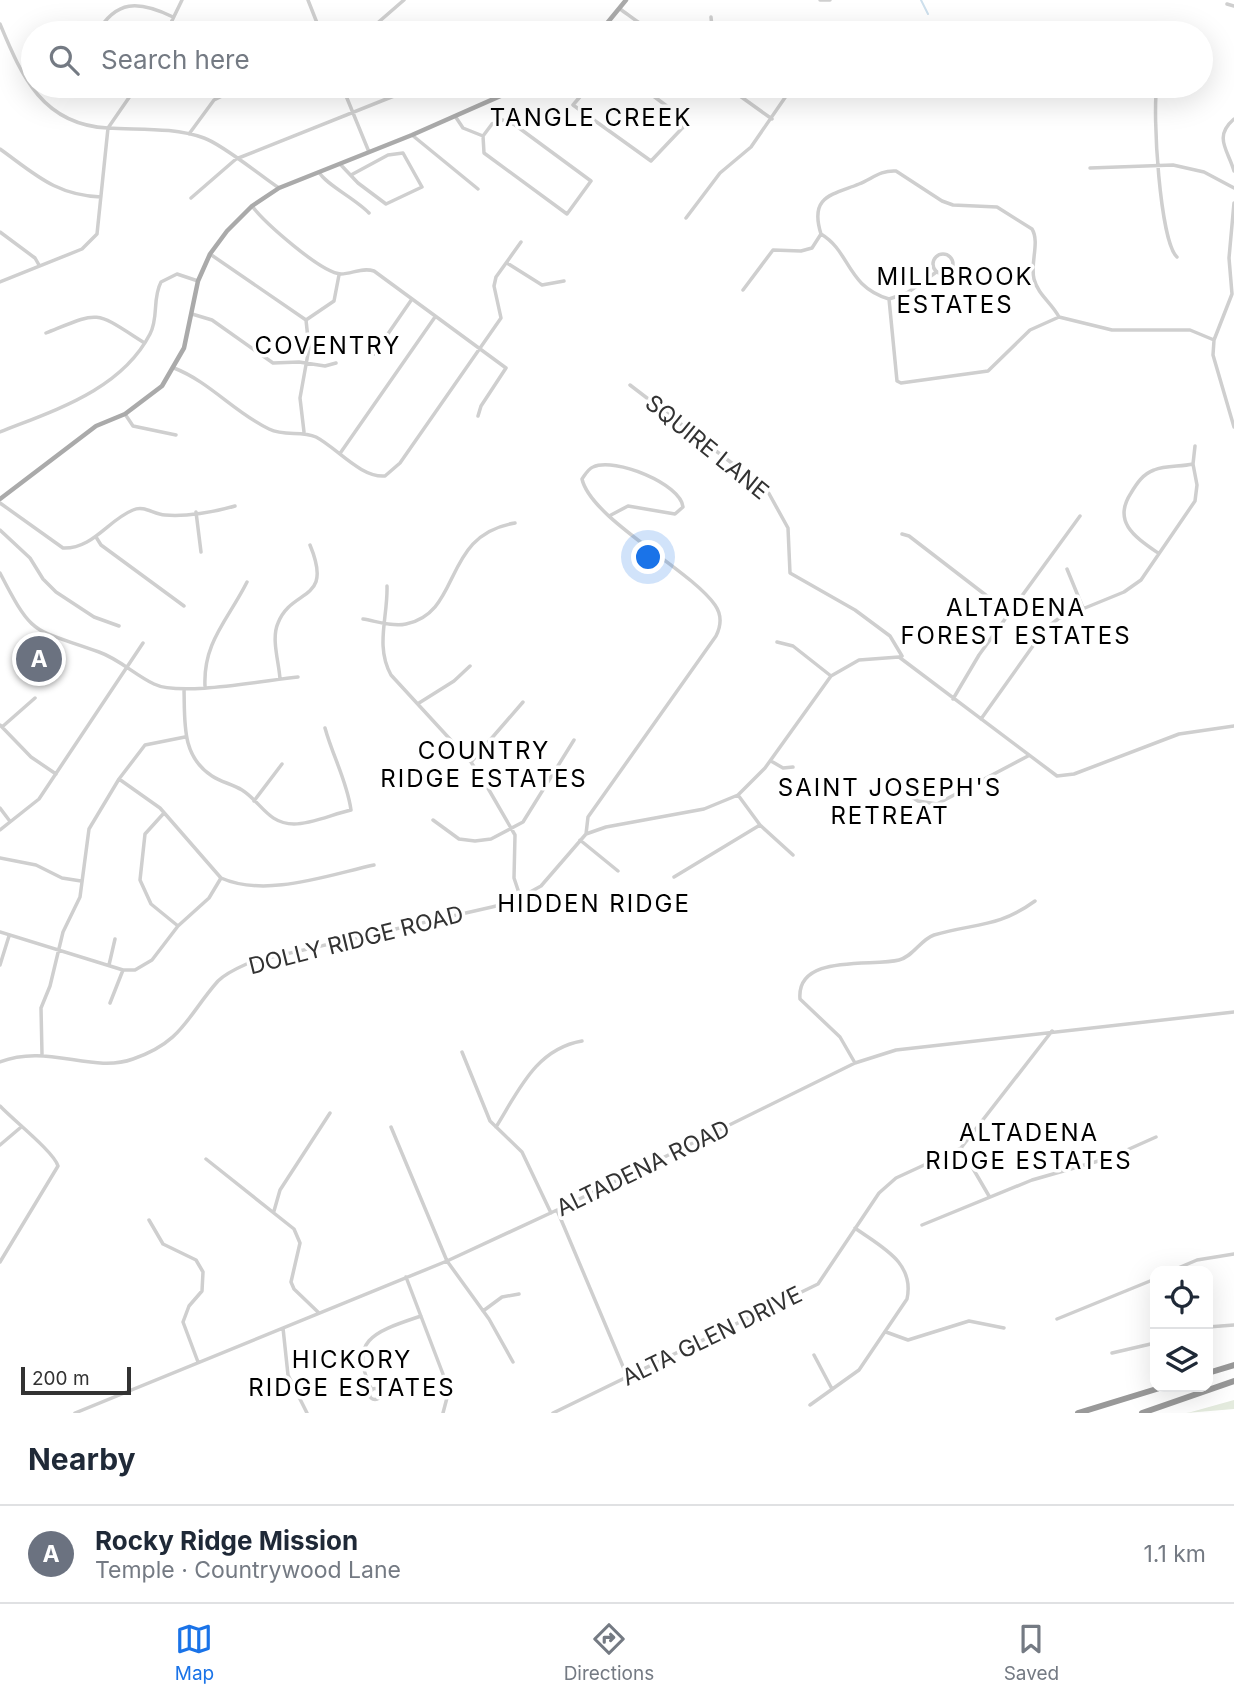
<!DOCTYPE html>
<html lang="en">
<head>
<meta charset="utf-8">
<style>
	body { margin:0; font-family:Inter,sans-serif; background:#f2f2f3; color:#1f2937 }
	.controls { position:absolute; right:21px; bottom:21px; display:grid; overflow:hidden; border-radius:14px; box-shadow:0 7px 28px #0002 }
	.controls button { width:63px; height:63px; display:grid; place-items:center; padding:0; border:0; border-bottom:2px solid #e0e1e3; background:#fff; color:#1f2937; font:35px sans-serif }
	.scale { position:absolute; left:21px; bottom:18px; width:110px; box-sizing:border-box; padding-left:7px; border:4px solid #323232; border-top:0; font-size:19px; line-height:24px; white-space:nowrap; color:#323232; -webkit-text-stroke:5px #fff; paint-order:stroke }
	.you { position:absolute; left:649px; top:558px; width:24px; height:24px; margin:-18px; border:5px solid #fff; border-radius:50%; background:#1a73e8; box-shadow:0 0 0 10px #1a73e833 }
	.badge { display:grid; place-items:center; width:46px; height:46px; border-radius:50%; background:#1a73e8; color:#fff; font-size:23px; font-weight:700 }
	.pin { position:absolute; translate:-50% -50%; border:4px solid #fff; box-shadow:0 2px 7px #0006 }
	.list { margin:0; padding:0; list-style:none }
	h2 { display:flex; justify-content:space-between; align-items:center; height:91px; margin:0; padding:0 28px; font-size:30px }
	h2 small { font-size:23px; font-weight:400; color:#747a83 }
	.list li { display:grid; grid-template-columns:46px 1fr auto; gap:21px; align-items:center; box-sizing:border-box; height:98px; padding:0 28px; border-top:2px solid #e0e1e3 }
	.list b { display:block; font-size:26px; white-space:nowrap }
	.list p { margin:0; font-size:23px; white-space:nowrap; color:#747a83 }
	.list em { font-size:23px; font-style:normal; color:#747a83 }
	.icon { flex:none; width:38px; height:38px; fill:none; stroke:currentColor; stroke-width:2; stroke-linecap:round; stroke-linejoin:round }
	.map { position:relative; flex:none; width:1234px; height:1413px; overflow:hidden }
	.search { position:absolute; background:#fff; box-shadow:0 7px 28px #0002; left:21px; right:21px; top:21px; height:77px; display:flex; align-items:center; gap:18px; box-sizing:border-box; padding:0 24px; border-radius:38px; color:#747a83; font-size:26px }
	.sheet { height:189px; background:#fff }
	nav { display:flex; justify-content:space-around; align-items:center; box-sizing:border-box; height:98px; border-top:2px solid #e0e1e3; background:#fff; font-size:19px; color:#747a83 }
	nav a { display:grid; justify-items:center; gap:4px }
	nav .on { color:#1a73e8 }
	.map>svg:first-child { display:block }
	.green { fill:#e4ebde }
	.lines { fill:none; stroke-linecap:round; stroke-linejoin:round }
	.stream { stroke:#cee0ed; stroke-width:2 }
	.minor { stroke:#cfcfcf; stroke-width:3.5 }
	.major { stroke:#aaa; stroke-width:4.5 }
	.highway { stroke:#999; stroke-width:6 }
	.labels { text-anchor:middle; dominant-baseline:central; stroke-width:7; stroke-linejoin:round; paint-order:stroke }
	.street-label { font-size:23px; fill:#323232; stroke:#fff }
	.neighbourhood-label { font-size:24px; letter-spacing:2px; fill:#000; stroke:#fff }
</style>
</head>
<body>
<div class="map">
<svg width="1234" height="1413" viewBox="0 0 1234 1413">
	<rect width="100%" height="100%" fill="#fff"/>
	<path class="green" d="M 1234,1400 L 1234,1409 L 1186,1413 L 1191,1412 Z"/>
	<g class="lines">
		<path class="stream" d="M 921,0 L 928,14"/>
		<path class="minor" d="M 308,0 L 321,33
			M 820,0 L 830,0
			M 1227,4 L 1234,6
			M 620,9 C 633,18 647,31 663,33 C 689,35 716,21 740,33
			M 711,17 L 712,28
			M 0,24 C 22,77 43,125 108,128 C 139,130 173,127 204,138 C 222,144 261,176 279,188
			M 97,33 C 116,0 138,0 173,17
			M 166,33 L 182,0
			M 366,33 L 404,0
			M 342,86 L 369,152
			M 589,86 L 573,105 L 651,161 L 688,122 L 640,86
			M 726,86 L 772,119
			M 1157,86 C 1152,112 1160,242 1177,257
			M 455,116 L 463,128 L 483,136
			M 1234,119 C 1213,137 1228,150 1234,171
			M 503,120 L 515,125 L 591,181 L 567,214 L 484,153 L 483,136 L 492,124 Z
			M 189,134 L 214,100 L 242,86
			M 412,135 L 478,189
			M 0,149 C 35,174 55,195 101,197
			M 340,164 L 358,183 L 386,204 L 422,187 L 403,153 L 388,155 L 351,175
			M 1090,168 L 1173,165 L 1204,172 L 1234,188
			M 319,172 C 325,184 356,199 369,213
			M 191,198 L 236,159 L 419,86
			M 1234,203 L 1229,258 L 1232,294 L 1214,340 L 1213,355 L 1234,427
			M 252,206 C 264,222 321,273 341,274 C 352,274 362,267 374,271 L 506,368 L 481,406 L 478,416
			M 686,218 L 720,173 L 751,147 L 793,86
			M 0,232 L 35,258 L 39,265
			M 821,234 C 851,252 846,286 889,299
			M 210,254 L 306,320
			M933 264a10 10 0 1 1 20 0a10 10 0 1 1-20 0Z
			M 507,263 L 542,285 L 564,281
			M 0,282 L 82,249 L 97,234 L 108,128 L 137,86
			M 743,290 L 773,250 L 801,251 L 812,248 L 821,234 C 809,196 832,195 859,184 C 872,179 880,170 896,171 L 942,201 L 953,205 L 997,207 L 1032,229 C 1040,242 1030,263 1034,279 C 1038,295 1052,303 1059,317
			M 889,299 L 897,381 L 901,383 L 988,371 L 1030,330 L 1059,317 L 1112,330 L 1190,330 L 1214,340
			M 889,299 L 907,293 L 935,273
			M 192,314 L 212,320 L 273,363 L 299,362 L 325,366 L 336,363
			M 306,320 L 334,301 L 339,275
			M 46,333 C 101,311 93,310 143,342
			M 374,354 L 412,299
			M 174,368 C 210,382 235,413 269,429 C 285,437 301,430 316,437 C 337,448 361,478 385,476 L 400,463 L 501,318 L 494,286 L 496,277 L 521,242
			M 630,385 L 767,490 L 788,528 L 790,573 L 855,610 L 890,636 L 902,656
			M 125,414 L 133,426 L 176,435
			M 0,432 C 55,410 121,390 150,334 C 159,317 152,299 161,282 L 177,274 L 198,281
			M 304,432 L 300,398 L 309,348 L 306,320
			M 341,452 L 435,317
			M 0,503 L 63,548 C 93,549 108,520 133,510 C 144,505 153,514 165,515 C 185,517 215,512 235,506
			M 196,512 L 201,552
			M 0,530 L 30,558 L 43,579 L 56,592 L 94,617 L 119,626
			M 902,534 L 909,536 L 1009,613
			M 96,537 L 101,545 L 184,606
			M 1158,553 C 1135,537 1112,522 1131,493 C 1137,483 1143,474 1154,470 C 1166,465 1180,467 1193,464
			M 1067,569 L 1083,608
			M 0,573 C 34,639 33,628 99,652 C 119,659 135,675 154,684 C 180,697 266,680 298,677
			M 387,586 C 388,617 375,646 391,675 L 471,762 L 489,790 L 515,835 L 514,878 L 520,896
			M 363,619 C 376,621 392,627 406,624 C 463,612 441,535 515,523
			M 777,642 L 793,646 L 831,676
			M 280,679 C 279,662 271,639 278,623 C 292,587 334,603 310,545
			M 205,686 C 203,642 228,620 247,582
			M 184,689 C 185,722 181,756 212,776 C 221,782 232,784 242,790 C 261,802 268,824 294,824 C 312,824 333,814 351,810 C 347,781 333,757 325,728
			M 953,699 L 979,655 L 1080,516
			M 419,703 L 454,681 L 470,666
			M 981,719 L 1045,629 L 1058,619 L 1124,592 L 1141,580 L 1195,501 L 1197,485 L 1193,464 L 1195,446
			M 0,725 L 31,757 L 56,774
			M 2,727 L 35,698
			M 771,761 L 783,768 L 793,767
			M 471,762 L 523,702
			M 119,779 L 160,808 L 221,878 C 266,898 328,875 374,865
			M 899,789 L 918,801 L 937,804 L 1028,756
			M 738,795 L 760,825 L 793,855
			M 254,801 L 282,764
			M 0,808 L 9,820
			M 164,813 L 145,834 L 140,880 L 151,904 L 178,926
			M 433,820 L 459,839 L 475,841 L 491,839 L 523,822 L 574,740
			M 0,830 L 39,799 L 143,643
			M 586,834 L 588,817 L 716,636 C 721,626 722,615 715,605 C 691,570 591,519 582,479 C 585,475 588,469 593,467 C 615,457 681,484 683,507 L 675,514 L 628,506 L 611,515
			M 580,840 L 618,871
			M 0,858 L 36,865 L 62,878 L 81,881
			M 674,877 L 760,825
			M 0,932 L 123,970 L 135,970 L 152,960 L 178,926 L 209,898 L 221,878
			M 0,965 L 9,936
			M 109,965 L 115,939
			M 110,1003 L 123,970
			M 462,1052 L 490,1121 L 522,1152 L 551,1213
			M 42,1054 L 41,1008 L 50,986 L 63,932 L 80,897 L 89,829 L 119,779 L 145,745 L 185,737
			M 0,1062 C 47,1043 92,1074 133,1059 C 183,1042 187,1016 218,981 C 227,972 240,967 251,962 L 492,907 L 512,902 L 541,886 L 586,834 L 606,827 L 704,809 L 738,795 L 765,768 L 831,676 L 859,660 L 899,657 L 1057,776 L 1074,774 L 1179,734 L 1234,726
			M 855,1063 L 840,1037 L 800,999 C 796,953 872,967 899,960 C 914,956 920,940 934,935 C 975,923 998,928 1035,901
			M 0,1106 C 13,1120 54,1152 58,1166 L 0,1262
			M 391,1127 L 447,1261 L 489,1319 L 513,1362
			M 496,1127 C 519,1090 536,1049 582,1041
			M 0,1145 L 20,1128
			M 961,1148 L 989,1196
			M 206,1159 L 294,1229 L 300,1243 L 291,1282 L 294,1289 L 319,1313
			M 557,1210 L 627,1376
			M 274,1211 L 280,1190 L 330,1113
			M 149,1220 L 163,1244 L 196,1260 L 203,1272 L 202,1291 L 189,1306 L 183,1322 L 198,1362
			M 922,1225 L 1032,1180 L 1109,1158 L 1156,1137
			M 1171,1271 L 1197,1260 L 1234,1254
			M 406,1277 L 446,1382 L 448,1394 L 443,1413
			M 483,1311 L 502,1297 L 519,1294
			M 1057,1319 L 1155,1279
			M 1208,1327 L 1234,1325
			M 283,1328 L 288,1375 L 307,1413
			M 886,1332 L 908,1340 L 969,1321 L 1004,1328
			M 1112,1353 L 1155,1343
			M 814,1355 L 832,1389
			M369.5 1394a5.5 5.5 0 1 1 11 0a5.5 5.5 0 1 1-11 0Z
			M 372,1390 C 346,1339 377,1331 421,1316
			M 810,1405 L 859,1370 L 907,1299 C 915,1262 881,1247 855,1228
			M 75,1413 L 447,1261 L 557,1210 L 855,1063 L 896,1050 L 1234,1012
			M 553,1413 L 818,1284 L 879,1193 L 896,1178 L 961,1148 L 1052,1031"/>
		<path class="major" d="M 599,33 L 626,0
			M 0,499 L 96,426 L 125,414 L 162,386 L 184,348 L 198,281 L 210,254 L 227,231 L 252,206 L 279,188 L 412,135 L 523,86"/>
		<path class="highway" d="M 1208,1373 L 1234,1365
			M 1078,1413 L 1163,1387
			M 1142,1413 L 1234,1381"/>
	</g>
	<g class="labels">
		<g class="street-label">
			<text transform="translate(707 447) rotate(39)">SQUIRE LANE</text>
			<text transform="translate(356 940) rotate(-14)">DOLLY RIDGE ROAD</text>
			<text transform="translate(643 1168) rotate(-26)">ALTADENA ROAD</text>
			<text transform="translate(712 1336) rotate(-26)">ALTA GLEN DRIVE</text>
		</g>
		<g class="neighbourhood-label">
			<text x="591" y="117">TANGLE CREEK</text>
			<text x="955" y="276">MILLBROOK<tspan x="955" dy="28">ESTATES</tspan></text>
			<text x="328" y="345">COVENTRY</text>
			<text x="1016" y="607">ALTADENA<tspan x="1016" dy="28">FOREST ESTATES</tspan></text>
			<text x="484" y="750">COUNTRY<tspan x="484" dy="28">RIDGE ESTATES</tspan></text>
			<text x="890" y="787">SAINT JOSEPH'S<tspan x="890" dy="28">RETREAT</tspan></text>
			<text x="594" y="903">HIDDEN RIDGE</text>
			<text x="1029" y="1132">ALTADENA<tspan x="1029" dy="28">RIDGE ESTATES</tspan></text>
			<text x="352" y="1359">HICKORY<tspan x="352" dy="28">RIDGE ESTATES</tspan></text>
		</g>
	</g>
</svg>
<div class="controls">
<button><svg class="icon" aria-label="locate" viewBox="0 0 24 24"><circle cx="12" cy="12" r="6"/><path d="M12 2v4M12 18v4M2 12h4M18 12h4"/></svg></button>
<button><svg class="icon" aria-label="layers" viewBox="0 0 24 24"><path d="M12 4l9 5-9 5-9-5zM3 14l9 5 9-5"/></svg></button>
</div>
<div class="scale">200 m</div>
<div class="you"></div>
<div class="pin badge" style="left:39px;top:659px;background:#6b7280">A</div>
<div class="search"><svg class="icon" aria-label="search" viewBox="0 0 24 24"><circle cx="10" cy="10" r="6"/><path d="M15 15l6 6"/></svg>Search here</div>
</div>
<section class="sheet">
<h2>Nearby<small></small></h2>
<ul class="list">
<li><span class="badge" style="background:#6b7280">A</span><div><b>Rocky Ridge Mission</b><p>Temple · Countrywood Lane</p></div><em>1.1 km</em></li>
</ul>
</section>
<nav>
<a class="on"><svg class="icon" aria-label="map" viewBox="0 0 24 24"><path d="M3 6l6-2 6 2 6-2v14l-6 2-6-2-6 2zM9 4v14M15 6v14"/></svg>Map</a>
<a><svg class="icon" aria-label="directions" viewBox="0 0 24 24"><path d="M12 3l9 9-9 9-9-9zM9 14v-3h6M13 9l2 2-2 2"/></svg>Directions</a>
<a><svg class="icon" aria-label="saved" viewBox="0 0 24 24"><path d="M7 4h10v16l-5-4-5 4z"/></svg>Saved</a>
</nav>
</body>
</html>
